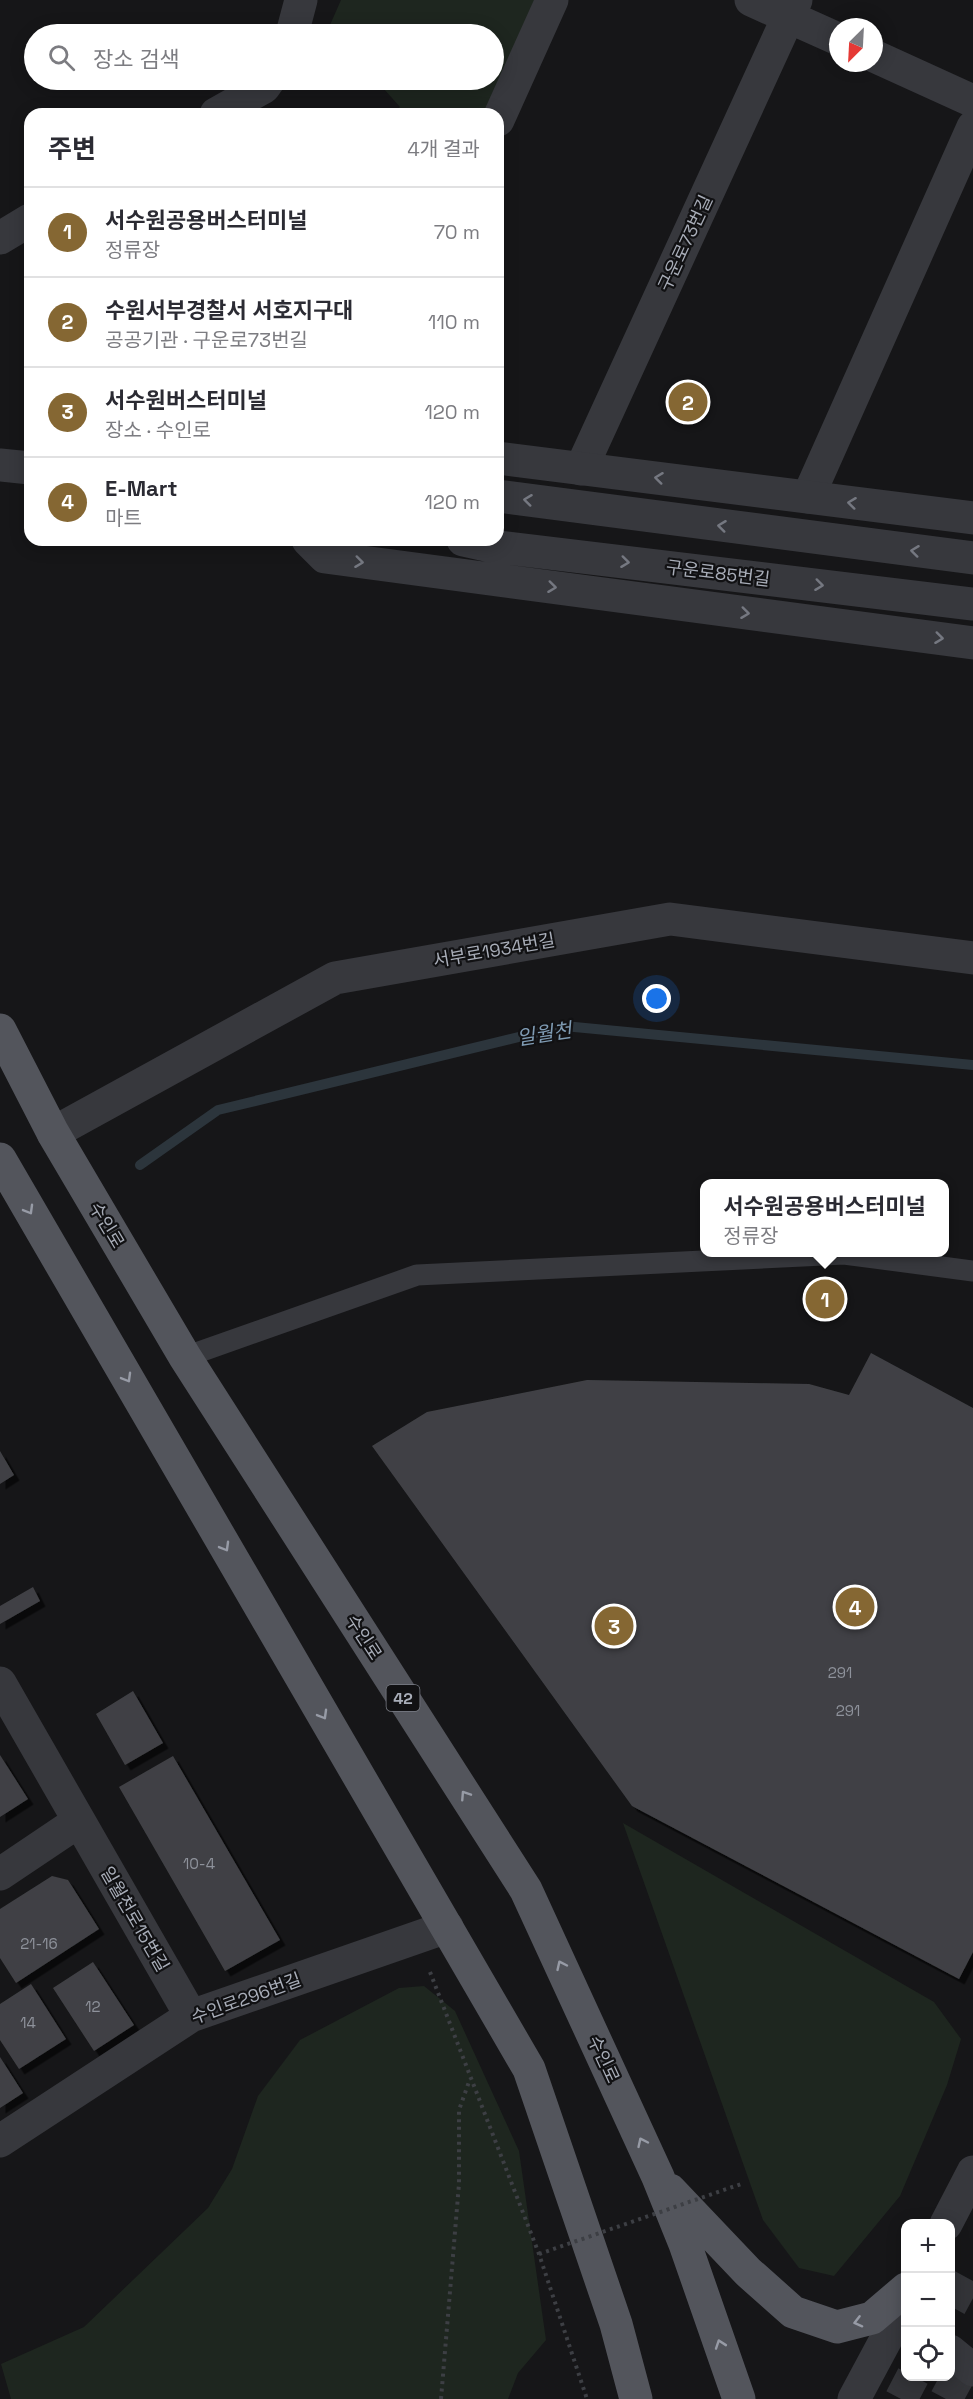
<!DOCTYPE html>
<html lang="ko">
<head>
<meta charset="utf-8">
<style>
	body { margin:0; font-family:"Space Grotesk","Noto Sans KR",sans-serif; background:#f2f2f3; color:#2b2b33 }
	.controls { position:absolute; right:18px; bottom:18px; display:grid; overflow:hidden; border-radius:12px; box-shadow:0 3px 15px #0003 }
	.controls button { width:54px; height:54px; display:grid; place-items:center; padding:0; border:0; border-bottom:2px solid #e1e1e2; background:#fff; color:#2b2b33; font:30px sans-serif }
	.compass { position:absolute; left:829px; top:18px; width:54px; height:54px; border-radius:50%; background:#fff; box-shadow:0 3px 15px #0003; rotate:204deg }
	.you { position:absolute; left:657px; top:999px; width:21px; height:21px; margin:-15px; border:4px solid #fff; border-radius:50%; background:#1a73e8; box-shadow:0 0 0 9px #1a73e833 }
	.badge { display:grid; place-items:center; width:39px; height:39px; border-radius:50%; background:#856733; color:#fff; font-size:20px; font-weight:700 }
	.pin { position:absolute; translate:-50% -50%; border:3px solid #fff; box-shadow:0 2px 6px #0006 }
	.popup { position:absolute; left:700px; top:1179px; width:249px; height:78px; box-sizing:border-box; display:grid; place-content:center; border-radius:12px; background:#fff; filter:drop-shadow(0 2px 4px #0005); font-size:20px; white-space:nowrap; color:#7c7c81 }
	.popup b { font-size:22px; color:#2b2b33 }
	.popup::after { content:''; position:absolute; left:50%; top:100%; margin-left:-12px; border:12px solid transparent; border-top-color:#fff }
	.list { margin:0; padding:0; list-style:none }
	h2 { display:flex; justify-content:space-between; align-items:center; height:78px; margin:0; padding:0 24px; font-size:26px }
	h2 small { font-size:20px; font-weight:400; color:#7c7c81 }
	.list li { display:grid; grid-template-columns:39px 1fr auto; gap:18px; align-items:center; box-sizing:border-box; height:90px; padding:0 24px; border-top:2px solid #e1e1e2 }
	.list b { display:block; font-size:22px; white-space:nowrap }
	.list p { margin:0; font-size:20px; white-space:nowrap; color:#7c7c81 }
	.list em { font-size:20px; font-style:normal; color:#7c7c81 }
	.icon { flex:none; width:33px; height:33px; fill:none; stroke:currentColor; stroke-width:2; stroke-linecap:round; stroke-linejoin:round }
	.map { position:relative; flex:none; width:973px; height:2399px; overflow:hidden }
	.search { position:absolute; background:#fff; box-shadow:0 3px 15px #0003; left:24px; top:24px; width:480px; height:66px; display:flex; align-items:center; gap:15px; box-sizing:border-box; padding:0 21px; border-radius:33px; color:#7c7c81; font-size:22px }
	.panel { position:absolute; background:#fff; box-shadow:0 3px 15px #0003; left:24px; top:108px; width:480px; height:438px; border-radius:18px }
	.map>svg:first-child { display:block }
	.green { fill:#1e261f }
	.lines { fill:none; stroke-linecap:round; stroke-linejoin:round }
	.stream { stroke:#2c353c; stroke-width:10 }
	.building { fill:#404145; filter:url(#shadow) }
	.secondary-tunnel { stroke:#333438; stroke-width:33; stroke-dasharray:33 16; stroke-linecap:butt }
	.path { stroke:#3d3f44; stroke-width:4; stroke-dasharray:3 4.5; stroke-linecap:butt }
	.service { stroke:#37383d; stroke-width:21 }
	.minor { stroke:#37383d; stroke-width:33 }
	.tertiary { stroke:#37383d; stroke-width:33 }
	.primary { stroke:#53555c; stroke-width:33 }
	.path-bridge { stroke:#3d3f44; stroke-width:4; stroke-dasharray:3 4.5; stroke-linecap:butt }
	.oneway { stroke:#757881 }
	.oneway2 { stroke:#979ba6 }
	.labels { text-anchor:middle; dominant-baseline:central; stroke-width:4.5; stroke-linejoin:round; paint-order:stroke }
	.number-label { font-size:15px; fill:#8e929b }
	.shield { fill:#111113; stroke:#7b7e86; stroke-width:1.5 }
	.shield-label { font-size:16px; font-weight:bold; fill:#a8adb8 }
	.street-label { font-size:18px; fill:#a8adb8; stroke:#111113 }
	.water-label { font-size:20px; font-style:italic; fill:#7f9bb3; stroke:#111113 }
</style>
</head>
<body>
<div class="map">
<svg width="973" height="2399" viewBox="0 0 973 2399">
	<defs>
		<filter id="shadow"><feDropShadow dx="5.5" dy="5.5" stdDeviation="0" flood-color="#0009"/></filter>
	</defs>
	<rect width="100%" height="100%" fill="#161618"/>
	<path class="green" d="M 341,0 L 536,0 L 486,114 L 391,114 L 400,107 L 376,80 L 494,80 L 494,34 L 337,34 L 330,25 Z
		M 623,1823 L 934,2002 L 961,2039 L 947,2085 L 900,2196 L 834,2276 L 799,2268 L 763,2220 Z
		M 424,1986 L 455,2011 L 519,2151 L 546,2340 L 518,2373 L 508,2399 L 11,2399 L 1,2364 L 84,2327 L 208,2208 L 232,2169 L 258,2096 L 300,2040 L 399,1988 Z"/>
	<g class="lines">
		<path class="stream" d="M 140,1165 L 218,1110 L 564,1026 L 973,1065"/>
	</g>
	<path class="building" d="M 871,1353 L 973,1408 L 973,1952 L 959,1979 L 632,1806 L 372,1446 L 427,1412 L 587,1380 L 809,1384 L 849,1395 Z
		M 0,1451 L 14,1475 L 0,1484 Z
		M 33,1587 L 40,1601 L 0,1624 L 0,1606 Z
		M 133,1691 L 163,1743 L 125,1765 L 96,1714 Z
		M 0,1755 L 28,1799 L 0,1817 Z
		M 173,1756 L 280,1940 L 225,1971 L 119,1787 Z
		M 52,1876 L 68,1880 L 99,1929 L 16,1983 L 0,1958 L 0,1909 Z
		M 93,1962 L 134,2025 L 94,2051 L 53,1988 Z
		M 31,1984 L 66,2039 L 19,2069 L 0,2040 L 0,2004 Z
		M 0,2057 L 23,2093 L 0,2108 Z"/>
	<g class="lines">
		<path class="secondary-tunnel" d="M 950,2306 L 973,2264
			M 901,2399 L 913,2376
			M 946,2399 L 973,2349"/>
		<path class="path" d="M 430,1972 L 539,2254 L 587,2399
			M 441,2399 L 459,2184 L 459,2110 L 470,2079"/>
		<path class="service" d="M 185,1357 L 417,1275 L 844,1254 L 973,1271"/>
		<path class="minor" d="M 751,0 L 838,39
			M 292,34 L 301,0
			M 874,56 L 973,101
			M 216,114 L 264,87 L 269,80
			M 498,120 L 552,0
			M 0,238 L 30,220
			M 581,469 L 796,0
			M 808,497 L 973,127
			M 53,1133 L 335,978 L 670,919 L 973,958
			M 0,1683 L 191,2016
			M 0,1874 L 79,1821
			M 0,2141 L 191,2016 L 447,1927"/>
		<path class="tertiary" d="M 498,458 L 973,518
			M 0,465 L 30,468
			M 498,496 L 973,558
			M 308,540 L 325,557 L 973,643
			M 463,540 L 490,546 L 973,604
			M 946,2224 L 973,2172
			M 950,2351 L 973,2370
			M 854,2399 L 906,2302"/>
		<path class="primary" d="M 0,1030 L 53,1133 L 185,1357 L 526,1890 L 658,2177 L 685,2244 L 739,2399
			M 0,1159 L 529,2069 L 616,2324 L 636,2399
			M 670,2190 L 748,2272 L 793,2312 L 837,2327 L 872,2318 L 906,2289"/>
		<path class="path-bridge" d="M 539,2254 L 744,2183"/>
	</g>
	<defs><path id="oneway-chevron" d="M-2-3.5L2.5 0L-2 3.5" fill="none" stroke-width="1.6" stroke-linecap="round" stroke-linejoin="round" transform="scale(1.5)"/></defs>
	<g class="oneway">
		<use href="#oneway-chevron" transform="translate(659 478) rotate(-173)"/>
		<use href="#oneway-chevron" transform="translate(528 500) rotate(-173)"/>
		<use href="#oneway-chevron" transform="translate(852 503) rotate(-173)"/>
		<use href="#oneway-chevron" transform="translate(722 526) rotate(-173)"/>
		<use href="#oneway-chevron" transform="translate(915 551) rotate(-173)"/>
		<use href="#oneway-chevron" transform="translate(359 562) rotate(7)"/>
		<use href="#oneway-chevron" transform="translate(625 562) rotate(7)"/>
		<use href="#oneway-chevron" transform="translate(819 585) rotate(7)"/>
		<use href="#oneway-chevron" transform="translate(552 587) rotate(7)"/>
		<use href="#oneway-chevron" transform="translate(745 613) rotate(7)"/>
		<use href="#oneway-chevron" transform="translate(939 638) rotate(7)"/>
	</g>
	<g class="oneway2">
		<use href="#oneway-chevron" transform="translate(29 1210) rotate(60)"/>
		<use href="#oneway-chevron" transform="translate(127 1378) rotate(60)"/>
		<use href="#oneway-chevron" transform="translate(225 1547) rotate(60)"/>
		<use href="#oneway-chevron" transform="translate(323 1715) rotate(60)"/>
		<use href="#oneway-chevron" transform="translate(465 1795) rotate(-123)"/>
		<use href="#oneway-chevron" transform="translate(561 1965) rotate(-115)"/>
		<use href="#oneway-chevron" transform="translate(642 2142) rotate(-115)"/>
		<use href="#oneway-chevron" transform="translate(858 2322) rotate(166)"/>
		<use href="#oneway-chevron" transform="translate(720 2344) rotate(-109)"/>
	</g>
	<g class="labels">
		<g class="number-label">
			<text x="840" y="1672">291</text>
			<text x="848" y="1710">291</text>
			<text x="199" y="1863">10-4</text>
			<text x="39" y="1943">21-16</text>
			<text x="93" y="2006">12</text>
			<text x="28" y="2022">14</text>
		</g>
		<rect class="shield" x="386.5" y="1685" width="33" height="26" rx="4.5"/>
		<g class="shield-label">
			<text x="403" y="1698">42</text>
		</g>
		<g class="street-label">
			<text transform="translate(685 243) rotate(-65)">구운로73번길</text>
			<text transform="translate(718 573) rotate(7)">구운로85번길</text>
			<text transform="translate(494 950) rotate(-10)">서부로1934번길</text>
			<text transform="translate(107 1225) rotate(59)">수인로</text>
			<text transform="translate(364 1637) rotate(57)">수인로</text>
			<text transform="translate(135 1919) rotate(60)">일월천로15번길</text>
			<text transform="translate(246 1998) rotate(-20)">수인로296번길</text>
			<text transform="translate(604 2059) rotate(65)">수인로</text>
		</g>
		<g class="water-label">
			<text transform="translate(544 1034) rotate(-9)">일월천</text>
		</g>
	</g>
</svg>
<div class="controls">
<button>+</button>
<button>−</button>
<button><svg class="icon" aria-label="locate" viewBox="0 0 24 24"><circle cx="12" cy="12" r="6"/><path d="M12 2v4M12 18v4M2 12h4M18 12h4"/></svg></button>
</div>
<svg class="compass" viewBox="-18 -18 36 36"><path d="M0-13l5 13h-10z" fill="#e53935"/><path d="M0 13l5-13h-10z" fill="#7c7c81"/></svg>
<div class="you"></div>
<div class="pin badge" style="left:825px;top:1299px">1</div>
<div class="popup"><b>서수원공용버스터미널</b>정류장</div>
<div class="pin badge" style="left:688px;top:402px">2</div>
<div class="pin badge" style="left:614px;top:1626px">3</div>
<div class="pin badge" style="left:855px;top:1607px">4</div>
<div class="search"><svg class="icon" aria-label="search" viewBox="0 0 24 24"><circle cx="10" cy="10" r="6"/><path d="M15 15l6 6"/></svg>장소 검색</div>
<section class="panel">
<h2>주변<small>4개 결과</small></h2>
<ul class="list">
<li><span class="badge">1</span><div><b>서수원공용버스터미널</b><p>정류장</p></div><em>70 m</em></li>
<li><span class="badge">2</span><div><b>수원서부경찰서 서호지구대</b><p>공공기관 · 구운로73번길</p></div><em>110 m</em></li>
<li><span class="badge">3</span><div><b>서수원버스터미널</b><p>장소 · 수인로</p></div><em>120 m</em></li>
<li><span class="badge">4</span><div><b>E-Mart</b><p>마트</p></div><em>120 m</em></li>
</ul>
</section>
</div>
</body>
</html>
